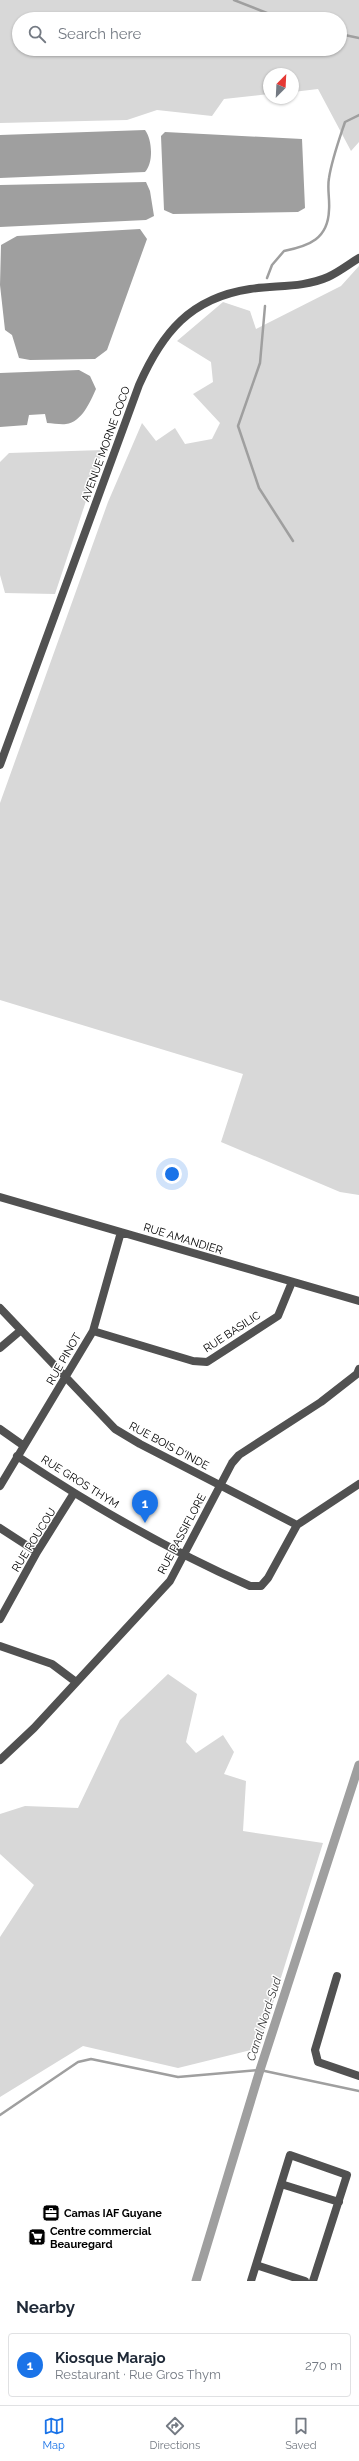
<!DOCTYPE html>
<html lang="en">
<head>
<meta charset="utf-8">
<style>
	body { margin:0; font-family:Raleway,sans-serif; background:#f2f2f3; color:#1f2937 }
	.compass { position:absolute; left:263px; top:68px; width:36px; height:36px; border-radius:50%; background:#fff; box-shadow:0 1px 3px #0004; rotate:24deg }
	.you { position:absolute; left:172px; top:1174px; width:14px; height:14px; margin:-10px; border:3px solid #fff; border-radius:50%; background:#1a73e8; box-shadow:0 0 0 6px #1a73e833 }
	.badge { display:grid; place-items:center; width:26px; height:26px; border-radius:50%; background:#1a73e8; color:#fff; font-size:13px; font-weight:700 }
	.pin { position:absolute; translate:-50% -33px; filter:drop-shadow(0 1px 2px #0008) }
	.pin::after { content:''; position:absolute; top:21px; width:14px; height:12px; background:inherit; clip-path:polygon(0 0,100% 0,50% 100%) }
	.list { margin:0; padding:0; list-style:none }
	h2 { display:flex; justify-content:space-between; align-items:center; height:52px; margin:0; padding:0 16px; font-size:17px }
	h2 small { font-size:13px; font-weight:400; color:#747a83 }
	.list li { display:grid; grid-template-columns:26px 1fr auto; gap:12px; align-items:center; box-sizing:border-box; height:64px; margin:0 8px 8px; padding:0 8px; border:1px solid #e0e1e3; border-radius:4px }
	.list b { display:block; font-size:15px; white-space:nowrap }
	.list p { margin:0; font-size:13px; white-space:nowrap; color:#747a83 }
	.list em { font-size:13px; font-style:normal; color:#747a83 }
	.icon { flex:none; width:22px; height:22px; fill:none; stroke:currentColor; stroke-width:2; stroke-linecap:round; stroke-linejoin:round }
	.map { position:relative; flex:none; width:359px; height:2281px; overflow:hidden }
	.search { position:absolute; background:#fff; box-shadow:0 1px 3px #0004; left:12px; right:12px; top:12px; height:44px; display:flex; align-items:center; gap:10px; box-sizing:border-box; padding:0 14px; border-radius:22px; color:#747a83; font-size:15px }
	.sheet { height:124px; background:#fff }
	nav { display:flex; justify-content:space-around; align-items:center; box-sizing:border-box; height:56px; border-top:1px solid #e0e1e3; background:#fff; font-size:11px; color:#747a83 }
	nav a { display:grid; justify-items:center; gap:2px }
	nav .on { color:#1a73e8 }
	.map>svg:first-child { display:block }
	.green { fill:#d8d8d8; fill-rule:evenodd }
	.water { fill:#9f9f9f }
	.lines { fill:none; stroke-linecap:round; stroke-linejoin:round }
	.stream { stroke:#9f9f9f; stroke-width:2.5 }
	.canal { stroke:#9f9f9f; stroke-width:9 }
	.minor { stroke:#515151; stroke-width:8 }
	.tertiary { stroke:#515151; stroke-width:8 }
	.labels { text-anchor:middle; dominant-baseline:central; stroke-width:3; stroke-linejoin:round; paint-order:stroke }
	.street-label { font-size:11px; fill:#000; stroke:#fff }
	.poi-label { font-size:11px; font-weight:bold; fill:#000; stroke:#fff; text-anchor:start }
	.water-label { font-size:12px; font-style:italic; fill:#404040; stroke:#fff }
</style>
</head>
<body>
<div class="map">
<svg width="359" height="2281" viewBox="0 0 359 2281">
	<rect width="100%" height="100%" fill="#fff"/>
	<path class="green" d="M 0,0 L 359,0 L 359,142 L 351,151 L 318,89 L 293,92 L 293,74 L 269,74 L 269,94 L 224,99 L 212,116 L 157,110 L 127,120 L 0,123 ZM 19,19 L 340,19 L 340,49 L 19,49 Z
		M 359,266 L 359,1195 L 340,1192 L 221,1142 L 243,1074 L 0,1000 L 0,803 L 108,502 L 142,423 L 156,441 L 175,428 L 185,444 L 212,439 L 220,423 L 193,394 L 213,382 L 211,362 L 177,341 L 223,302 L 250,311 L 256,329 L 341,286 Z
		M 103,450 L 55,594 L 5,593 L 0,575 L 0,462 L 9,453 Z
		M 168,1674 L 197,1694 L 186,1742 L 196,1753 L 223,1735 L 234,1752 L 224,1774 L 246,1781 L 243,1831 L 323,1843 L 259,2048 L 178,2068 L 83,2046 L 0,2097 L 0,1937 L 34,1885 L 0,1854 L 0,1814 L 25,1806 L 78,1808 L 120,1720 Z"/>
	<path class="water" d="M 145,130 C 152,139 154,162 145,172 L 0,178 L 0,135 Z
		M 165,132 L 302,139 L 305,208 L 298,212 L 173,214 L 164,210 L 161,136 Z
		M 146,182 L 150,191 L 154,216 L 146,220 L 0,227 L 0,185 Z
		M 140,229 L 147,239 L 107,350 L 95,359 L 30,360 L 19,358 L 12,335 L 5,330 L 0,285 L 1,245 L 17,236 Z
		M 79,370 L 90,376 L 96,389 C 90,402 82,422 66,424 C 61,425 53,423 47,423 L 45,414 L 29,415 L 27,425 L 0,427 L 0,373 Z"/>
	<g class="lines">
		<path class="stream" d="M 234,0 L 282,19
			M 340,34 L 359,38
			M 267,278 L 272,265 L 284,251 C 309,246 328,239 329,210 C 330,199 327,189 329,178 C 332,159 339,140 345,122 L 359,115
			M 265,306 L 260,363 L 238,426 L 259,488 L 293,541
			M 0,2115 L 78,2062 L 91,2059 L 178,2077 L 260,2070 L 359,2091"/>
		<path class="canal" d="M 196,2281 L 260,2070 L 359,1765"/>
		<path class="minor" d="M 0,1197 L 359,1301
			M 0,1308 L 115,1429 L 140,1444 L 297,1525
			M 93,1331 L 193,1361 L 207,1362 L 278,1316 L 292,1282
			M 0,1348 L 20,1331
			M 0,1429 L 24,1446
			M 17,1456 C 92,1506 168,1550 250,1586 L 261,1586 L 268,1578 L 297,1525 L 359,1484
			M 0,1486 L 93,1331 L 121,1232
			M 0,1528 L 37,1552
			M 0,1619 L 37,1552 L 74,1493
			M 0,1646 L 52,1664 L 76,1682
			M 0,1760 L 34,1728 L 170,1581 L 232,1463 L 239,1455 L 321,1402 L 357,1374 L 359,1369
			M 337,1976 L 315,2050 L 318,2062 L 359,2076
			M 281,2184 L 339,2202
			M 256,2265 L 305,2281
			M 251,2281 L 290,2155 L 347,2175 L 313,2281"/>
		<path class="tertiary" d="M 0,765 L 139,385 C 162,333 190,298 250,289 C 277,285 303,288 328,277 C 339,272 349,264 359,258"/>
	</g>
	<defs>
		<g id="office-square" transform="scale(0.9)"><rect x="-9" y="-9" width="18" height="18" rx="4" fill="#000" stroke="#fff"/><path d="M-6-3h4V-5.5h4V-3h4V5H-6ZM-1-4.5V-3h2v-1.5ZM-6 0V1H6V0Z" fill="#fff"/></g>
		<g id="supermarket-square" transform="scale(0.9)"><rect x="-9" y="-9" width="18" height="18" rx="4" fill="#000" stroke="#fff"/><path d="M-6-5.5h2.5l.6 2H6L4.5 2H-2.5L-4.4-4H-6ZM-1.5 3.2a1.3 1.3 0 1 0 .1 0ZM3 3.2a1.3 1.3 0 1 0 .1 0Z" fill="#fff"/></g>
	</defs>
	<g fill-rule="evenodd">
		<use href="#office-square" x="51" y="2213"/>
		<use href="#supermarket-square" x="37" y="2237"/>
	</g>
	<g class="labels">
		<g class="street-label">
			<text transform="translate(106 444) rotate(-70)">AVENUE MORNE COCO</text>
			<text transform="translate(183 1239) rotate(17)">RUE AMANDIER</text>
			<text transform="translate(232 1332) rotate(-33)">RUE BASILIC</text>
			<text transform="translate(64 1359) rotate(-60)">RUE PINOT</text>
			<text transform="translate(169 1446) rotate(28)">RUE BOIS D'INDE</text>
			<text transform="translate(80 1482) rotate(32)">RUE GROS THYM</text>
			<text transform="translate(182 1534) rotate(-62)">RUE PASSIFLORE</text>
			<text transform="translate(34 1540) rotate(-58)">RUE ROUCOU</text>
		</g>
		<g class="poi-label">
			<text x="64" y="2213">Camas IAF Guyane</text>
			<text x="50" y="2231">Centre commercial<tspan x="50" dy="13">Beauregard</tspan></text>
		</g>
		<g class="water-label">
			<text transform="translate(264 2019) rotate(-72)">Canal Nord-Sud</text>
		</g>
	</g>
</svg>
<svg class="compass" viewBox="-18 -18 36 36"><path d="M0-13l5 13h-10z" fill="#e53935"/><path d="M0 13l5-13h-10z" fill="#747a83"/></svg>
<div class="you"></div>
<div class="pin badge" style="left:145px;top:1523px">1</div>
<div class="search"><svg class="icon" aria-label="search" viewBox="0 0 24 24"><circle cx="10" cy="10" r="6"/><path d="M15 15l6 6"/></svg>Search here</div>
</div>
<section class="sheet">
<h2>Nearby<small></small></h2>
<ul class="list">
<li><span class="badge">1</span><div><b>Kiosque Marajo</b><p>Restaurant · Rue Gros Thym</p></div><em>270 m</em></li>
</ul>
</section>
<nav>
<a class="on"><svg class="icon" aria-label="map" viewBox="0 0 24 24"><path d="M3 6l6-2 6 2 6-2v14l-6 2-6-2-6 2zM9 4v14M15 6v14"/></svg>Map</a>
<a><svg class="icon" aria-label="directions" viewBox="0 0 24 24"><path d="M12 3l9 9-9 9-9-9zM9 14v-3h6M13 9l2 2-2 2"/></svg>Directions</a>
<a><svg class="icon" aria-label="saved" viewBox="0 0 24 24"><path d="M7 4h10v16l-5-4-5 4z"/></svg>Saved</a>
</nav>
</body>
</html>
